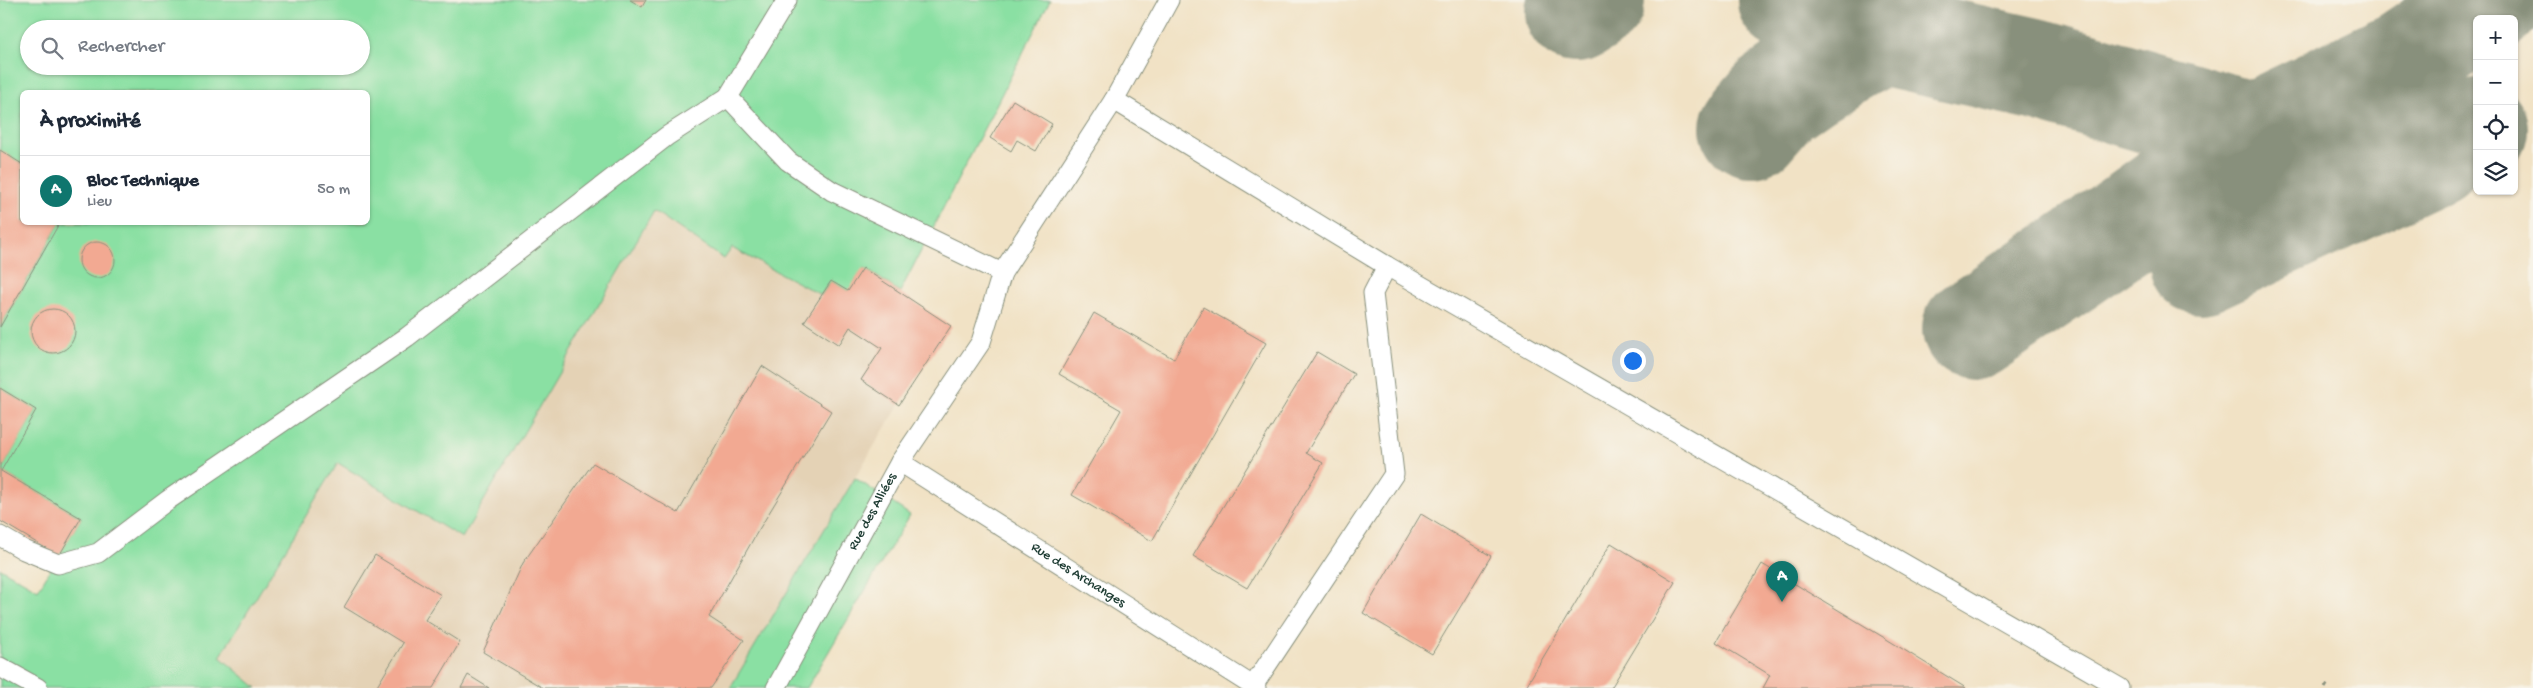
<!DOCTYPE html>
<html lang="fr">
<head>
<meta charset="utf-8">
<style>
	body { margin:0; font-family:"Gochi Hand",sans-serif; background:#f6f6f7; color:#1f2937 }
	.controls { position:absolute; right:15px; top:15px; display:grid; overflow:hidden; border-radius:8px; box-shadow:0 1px 4px #0004 }
	.controls button { width:45px; height:45px; display:grid; place-items:center; padding:0; border:0; border-bottom:1px solid #e0e1e3; background:#fff; color:#1f2937; font:25px sans-serif }
	.you { position:absolute; left:1632px; top:360px; width:18px; height:18px; margin:-12px; border:4px solid #fff; border-radius:50%; background:#1a73e8; box-shadow:0 0 0 8px #1a73e833 }
	.badge { display:grid; place-items:center; width:32px; height:32px; border-radius:50%; background:#0f766e; color:#fff; font-size:16px; font-weight:700 }
	.pin { position:absolute; translate:-50% -41px; filter:drop-shadow(0 1px 2px #0008) }
	.pin::after { content:''; position:absolute; top:26px; width:18px; height:15px; background:inherit; clip-path:polygon(0 0,100% 0,50% 100%) }
	.list { margin:0; padding:0; list-style:none }
	h2 { display:flex; justify-content:space-between; align-items:center; height:65px; margin:0; padding:0 20px; font-size:21px }
	h2 small { font-size:16px; font-weight:400; color:#747a83 }
	.list li { display:grid; grid-template-columns:32px 1fr auto; gap:15px; align-items:center; box-sizing:border-box; height:70px; padding:0 20px; border-top:1px solid #e0e1e3 }
	.list b { display:block; font-size:19px; white-space:nowrap }
	.list p { margin:0; font-size:16px; white-space:nowrap; color:#747a83 }
	.list em { font-size:16px; font-style:normal; color:#747a83 }
	.icon { flex:none; width:28px; height:28px; fill:none; stroke:currentColor; stroke-width:2; stroke-linecap:round; stroke-linejoin:round }
	.map { position:relative; flex:none; width:2533px; height:688px; overflow:hidden }
	.search { position:absolute; background:#fff; box-shadow:0 1px 4px #0004; left:20px; top:20px; width:350px; height:55px; display:flex; align-items:center; gap:12px; box-sizing:border-box; padding:0 18px; border-radius:28px; color:#747a83; font-size:19px }
	.panel { position:absolute; background:#fff; box-shadow:0 1px 4px #0004; left:20px; top:90px; width:350px; height:135px; border-radius:8px }
	.map>svg:first-child { display:block }
	.built { fill:#e4d2b5 }
	.green { fill:#8ae0a3; stroke:#548e6c; fill-rule:evenodd }
	.lines { fill:none; stroke-linecap:round; stroke-linejoin:round }
	.taxiway { stroke:#88907c; stroke-width:102 }
	.building { fill:#f2a992 }
	.lane-casing { stroke:#88907c; stroke-width:21 }
	.path { stroke:#88907c; stroke-width:3; stroke-dasharray:4 4; stroke-linecap:butt }
	.lane { stroke:#fff; stroke-width:19 }
	.labels { text-anchor:middle; dominant-baseline:central; stroke-width:4; stroke-linejoin:round; paint-order:stroke }
	.street-label { font-size:14px; fill:#1f3d34; stroke:#f7f3e8 }
</style>
</head>
<body>
<div class="map">
<svg width="2533" height="688" viewBox="0 0 2533 688">
	<rect width="100%" height="100%" fill="#f7f3e8"/>
	<filter id="ink" filterUnits="userSpaceOnUse"><feTurbulence type="fractalNoise" baseFrequency=".02" numOctaves="2"/><feDisplacementMap in="SourceGraphic" scale="10" xChannelSelector="R" yChannelSelector="G"/><feConvolveMatrix kernelMatrix="1 2 1 2 8 2 1 2 1" color-interpolation-filters="sRGB"/></filter>
	<filter id="wash" filterUnits="userSpaceOnUse"><feTurbulence type="fractalNoise" baseFrequency=".0096" numOctaves="4" result="noise"/><feDisplacementMap in="SourceGraphic" scale="20" xChannelSelector="R" yChannelSelector="G"/><feGaussianBlur stdDeviation="1.12" result="paint"/><feColorMatrix in="noise" values="0 0 0 0 0 0 0 0 0 0 0 0 0 0 0 0 0 1.4 0 .05"/><feComposite in="paint" operator="in"/></filter>
	<g filter="url(#wash)">
		<rect width="100%" height="100%" fill="#f1e2c5"/>
		<path class="built" d="M 654,211 L 723,259 L 732,248 L 821,295 L 831,281 L 863,268 L 951,326 L 883,431 L 730,688 L 257,688 L 219,657 L 338,463 L 462,538 Z"/>
		<path class="green" d="M 0,0 L 1050,0 L 900,292 L 864,268 L 848,291 L 831,281 L 821,295 L 732,248 L 724,259 L 654,211 L 462,538 L 338,463 L 220,657 L 257,688 L 0,688 L 0,568 L 38,590 L 81,518 L 1,471 L 36,410 L 0,388 L 0,327 L 60,223 L 368,222 L 368,92 L 22,92 L 22,164 L 0,150 ZM 29,29 L 361,29 L 361,66 L 29,66 Z
			M 855,478 L 910,515 L 807,688 L 730,688 Z"/>
		<g class="lines">
			<path class="taxiway" d="M 1788,0 L 1878,34 L 2039,70 L 2254,133 L 2345,146 L 2401,144 L 2477,129
				M 1576,12 L 1594,0
				M 1751,127 L 1775,99 L 1806,77 L 1878,34
				M 2200,263 L 2432,154
				M 1973,329 L 2137,217 L 2254,133 L 2405,60 L 2493,0"/>
		</g>
		<g id="blocks">
			<path class="building" d="M 630,0 L 646,0 L 642,7 Z
				M 1013,100 L 1052,124 L 1036,151 L 1017,140 L 1011,151 L 990,138 Z
				M 0,150 L 22,164 L 22,222 L 60,222 L 0,327 Z
				M79 260a18 18 0 1 1 36 0a18 18 0 1 1-36 0Z
				M 863,268 L 951,326 L 899,405 L 861,380 L 882,348 L 850,327 L 839,345 L 804,322 L 831,281 L 848,291 Z
				M 1203,307 L 1266,343 L 1152,541 L 1072,495 L 1121,410 L 1059,374 L 1094,313 L 1174,359 Z
				M31 331a22 22 0 1 1 44 0a22 22 0 1 1-44 0Z
				M 1317,352 L 1354,374 L 1306,453 L 1323,463 L 1247,588 L 1193,556 Z
				M 762,366 L 831,411 L 755,536 L 709,617 L 744,640 L 711,688 L 543,688 L 483,652 L 523,563 L 593,463 L 678,513 Z
				M 0,388 L 36,410 L 1,471 L 81,518 L 59,556 L 0,521 Z
				M 1421,514 L 1491,556 L 1432,654 L 1363,613 Z
				M 1611,543 L 1675,582 L 1611,688 L 1525,688 Z
				M 375,555 L 441,595 L 425,620 L 460,642 L 433,688 L 376,688 L 403,643 L 344,607 Z
				M 1762,564 L 1888,640 L 1966,688 L 1763,688 L 1770,675 L 1716,642 Z
				M 468,675 L 489,688 L 461,688 Z"/>
		</g>
	</g>
	<g filter="url(#ink)">
		<use href="#blocks" fill-opacity="0" stroke="#88907c" stroke-width="1"/>
		<g class="lines">
			<g class="lane-casing">
				<g id="lane">
					<path d="M 787,0 L 728,97 L 788,161 L 832,191 L 1002,273"/>
					<path d="M 1114,100 L 1387,266 L 2120,688"/>
					<path id="s1" d="M 900,462 L 1256,688"/>
					<path d="M 0,536 L 24,550 L 58,564 L 98,553 L 168,500 L 407,337 L 667,136 L 728,97"/>
					<path d="M 0,667 L 38,688"/>
					<path d="M 1253,686 L 1394,474 L 1373,293 L 1387,266"/>
					<path id="s2" d="M 776,688 L 900,462 L 981,342 L 1002,273 L 1114,100 L 1169,0"/>
				</g>
			</g>
			<path class="path" d="M 2325,688 L 2328,683"/>
			<use href="#lane" class="lane"/>
		</g>
	</g>
	<g class="labels">
		<g class="street-label">
			<text stroke="none"><textPath href="#s2" startOffset="201">Rue des Alliées</textPath></text>
			<text stroke="none"><textPath href="#s1" startOffset="211">Rue des Archanges</textPath></text>
		</g>
	</g>
</svg>
<div class="controls">
<button>+</button>
<button>−</button>
<button><svg class="icon" aria-label="locate" viewBox="0 0 24 24"><circle cx="12" cy="12" r="6"/><path d="M12 2v4M12 18v4M2 12h4M18 12h4"/></svg></button>
<button><svg class="icon" aria-label="layers" viewBox="0 0 24 24"><path d="M12 4l9 5-9 5-9-5zM3 14l9 5 9-5"/></svg></button>
</div>
<div class="you"></div>
<div class="pin badge" style="left:1782px;top:602px">A</div>
<div class="search"><svg class="icon" aria-label="search" viewBox="0 0 24 24"><circle cx="10" cy="10" r="6"/><path d="M15 15l6 6"/></svg>Rechercher</div>
<section class="panel">
<h2>À proximité<small></small></h2>
<ul class="list">
<li><span class="badge">A</span><div><b>Bloc Technique</b><p>Lieu</p></div><em>50 m</em></li>
</ul>
</section>
</div>
</body>
</html>
